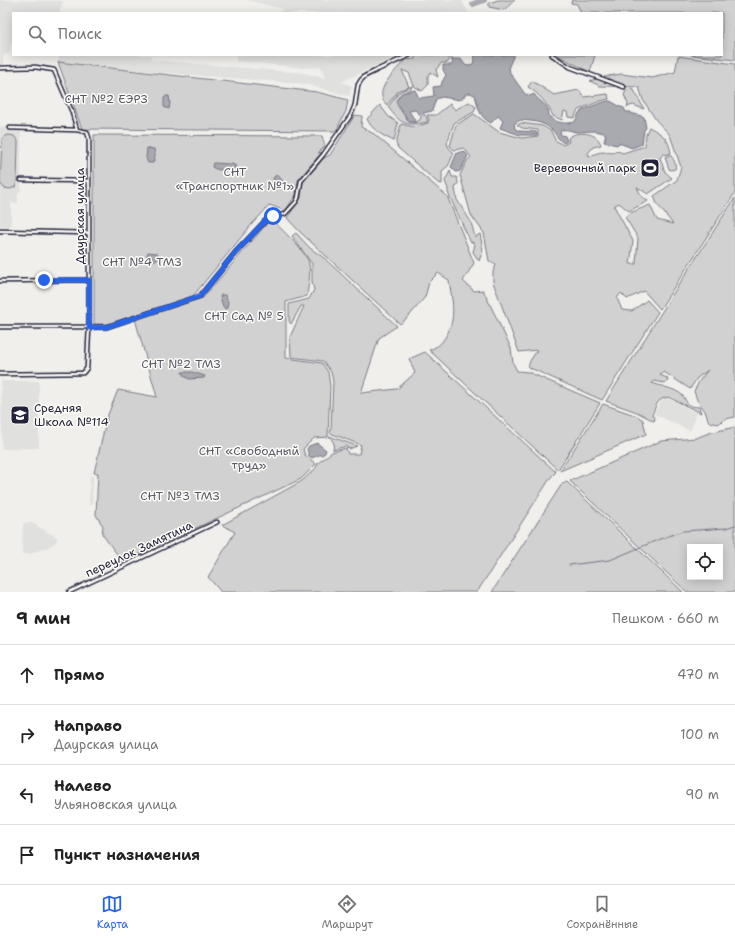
<!DOCTYPE html>
<html lang="ru">
<head>
<meta charset="utf-8">
<style>
	body { margin:0; font-family:"Shantell Sans",sans-serif; background:#f6f6f6; color:#222 }
	.controls { position:absolute; right:12px; bottom:12px; display:grid; overflow:hidden; border-radius:0px; box-shadow:0 2px 10px #0003 }
	.controls button { width:36px; height:36px; display:grid; place-items:center; padding:0; border:0; border-bottom:1px solid #e0e0e0; background:#fff; color:#222; font:20px sans-serif }
	.stop { position:absolute; width:12px; height:12px; margin:-9px; border:3px solid #2563eb; border-radius:50%; background:#fff }
	.stop.end { background:#2563eb; border-color:#fff; box-shadow:0 1px 4px #0008 }
	.list { margin:0; padding:0; list-style:none }
	h2 { display:flex; justify-content:space-between; align-items:center; height:52px; margin:0; padding:0 16px; font-size:17px }
	h2 small { font-size:13px; font-weight:400; color:#767676 }
	.list li { display:grid; grid-template-columns:26px 1fr auto; gap:12px; align-items:center; box-sizing:border-box; height:60px; padding:0 16px; border-top:1px solid #e0e0e0 }
	.list b { display:block; font-size:15px; white-space:nowrap }
	.list p { margin:0; font-size:13px; white-space:nowrap; color:#767676 }
	.list em { font-size:13px; font-style:normal; color:#767676 }
	.icon { flex:none; width:22px; height:22px; fill:none; stroke:currentColor; stroke-width:2; stroke-linecap:round; stroke-linejoin:round }
	.map { position:relative; flex:none; width:735px; height:592px; overflow:hidden }
	.search { position:absolute; background:#fff; box-shadow:0 2px 10px #0003; left:12px; right:12px; top:12px; height:44px; display:flex; align-items:center; gap:10px; box-sizing:border-box; padding:0 14px; border-radius:0px; color:#767676; font-size:15px }
	.sheet { height:292px; background:#fff }
	nav { display:flex; justify-content:space-around; align-items:center; box-sizing:border-box; height:56px; border-top:1px solid #e0e0e0; background:#fff; font-size:11px; color:#767676 }
	nav a { display:grid; justify-items:center; gap:2px }
	nav .on { color:#2563eb }
	.map>svg:first-child { display:block }
	.built { fill:#e0e0df }
	.green { fill:#d2d1d1; stroke:#7a7a86; fill-rule:evenodd }
	.water { fill:#a9a9b0; stroke:#737381 }
	.lines { fill:none; stroke-linecap:round; stroke-linejoin:round }
	.stream { stroke:#737381; stroke-width:1 }
	.river { stroke:#a9a9b0; stroke-width:6 }
	.minor-casing { stroke:#22223b; stroke-width:5.5 }
	.minor { stroke:#fdfcf7; stroke-width:2.5 }
	.route { stroke:#2563eb; stroke-width:5 }
	.labels { text-anchor:middle; dominant-baseline:central; stroke-width:3; stroke-linejoin:round; paint-order:stroke }
	.park-label { font-size:12px; fill:#575768; stroke:#fdfcf7 }
	.poi-label { font-size:12px; fill:#22223b; stroke:#fdfcf7; text-anchor:end }
	.street-label { font-size:12px; fill:#22223b; stroke:#fdfcf7 }
</style>
</head>
<body>
<div class="map">
<svg width="735" height="592" viewBox="0 0 735 592">
	<rect width="100%" height="100%" fill="#f0efec"/>
	<filter id="ink" filterUnits="userSpaceOnUse"><feTurbulence type="fractalNoise" baseFrequency=".025" numOctaves="2"/><feDisplacementMap in="SourceGraphic" scale="8" xChannelSelector="R" yChannelSelector="G"/><feConvolveMatrix kernelMatrix="1 2 1 2 8 2 1 2 1" color-interpolation-filters="sRGB"/></filter>
	<g filter="url(#ink)">
		<path class="built" d="M 0,0 L 63,1 L 59,13 L 13,13 L 13,42 L 11,43 L 9,54 L 4,55 L 3,66 L 0,66 Z
			M 247,0 L 462,0 L 468,13 L 277,13 L 284,9 Z
			M 59,55 L 151,55 L 151,60 L 304,73 L 325,78 L 321,67 L 303,68 L 236,61 L 236,55 L 399,55 L 341,82 L 352,86 L 349,96 L 305,84 L 105,68 L 59,62 Z
			M 0,126 L 21,130 L 21,190 L 18,194 L 18,203 L 11,203 L 11,226 L 0,226 Z
			M 1,381 L 39,381 L 39,448 L 2,449 Z
			M 667,398 L 697,413 L 690,431 L 654,414 L 661,401 Z
			M 90,476 L 93,476 L 92,505 L 89,505 Z
			M 23,523 L 32,523 L 58,538 L 55,543 L 48,547 L 30,554 L 22,554 Z"/>
		<path class="green" d="M 498,0 L 515,0 L 504,10 L 489,7 L 489,3 Z
			M 572,0 L 735,0 L 735,60 L 691,55 L 722,55 L 722,13 L 581,13 L 577,4 L 571,3 Z
			M 417,55 L 449,55 L 449,61 L 447,63 L 441,63 L 436,70 L 438,77 L 430,72 L 428,76 L 428,85 L 422,91 L 414,86 L 409,73 L 402,70 L 409,87 L 399,90 L 387,105 C 371,91 396,71 405,60 L 415,59 L 415,56 Z
			M 557,55 L 595,55 L 590,72 Z
			M 678,56 L 735,64 L 735,193 L 660,309 L 644,291 L 627,299 L 621,293 L 617,298 L 622,310 L 632,311 L 647,300 L 658,312 L 602,400 L 528,367 L 530,361 L 537,350 L 519,352 L 493,282 L 493,272 L 496,265 L 489,261 L 484,233 L 471,215 L 460,175 L 467,161 L 471,157 L 464,148 L 454,150 L 450,146 L 456,125 L 474,114 L 499,132 L 522,138 L 538,136 L 538,130 L 522,128 L 517,125 L 521,123 L 543,126 L 551,131 L 555,140 L 563,145 L 569,142 L 568,138 C 577,130 598,132 601,145 L 593,147 L 588,153 L 589,157 C 597,152 603,151 612,153 L 617,151 L 623,153 L 645,146 L 646,134 L 649,127 C 663,135 668,137 671,153 L 665,155 L 664,153 L 660,158 L 665,172 L 672,178 L 648,194 L 637,187 L 641,196 L 648,201 L 629,211 L 619,203 L 614,206 L 633,241 L 630,264 L 636,264 L 638,238 L 625,217 L 630,213 L 650,205 L 657,220 L 673,224 L 657,204 L 654,196 L 677,180 L 681,167 L 670,135 L 656,120 L 643,100 L 639,87 L 600,86 L 590,81 L 602,77 L 621,74 L 652,78 L 675,72 Z
			M 58,62 L 317,92 L 348,100 L 346,111 L 336,131 L 82,129 Z
			M 532,81 L 554,95 L 579,90 L 584,97 L 608,94 L 609,99 L 600,101 L 578,110 L 574,118 L 568,117 L 567,112 L 564,111 L 562,120 L 553,116 C 547,103 539,94 528,87 Z
			M 412,86 L 411,89 C 399,95 391,100 402,112 C 406,118 407,121 414,123 L 420,120 L 421,116 L 424,114 L 427,118 L 427,122 C 405,127 401,124 388,107 L 399,92 Z
			M 630,89 L 634,90 L 644,109 L 633,105 L 627,107 L 628,104 L 624,95 L 626,91 Z
			M 469,102 L 476,107 L 474,112 L 454,123 L 447,143 L 449,148 L 454,153 L 448,166 L 442,171 L 442,184 L 438,183 L 398,148 L 396,143 L 401,124 L 414,127 L 428,123 L 429,119 L 427,115 L 436,115 L 450,104 L 455,110 Z
			M 380,105 L 388,116 L 398,123 L 394,141 C 383,136 372,130 367,119 Z
			M 355,115 L 362,116 L 361,127 L 374,134 L 447,196 L 474,263 L 463,281 L 474,291 L 483,290 L 511,348 L 513,363 L 517,371 L 528,372 L 600,403 L 558,470 L 429,350 C 439,346 440,345 446,336 C 457,317 452,301 449,280 L 438,273 L 429,282 L 425,297 L 410,315 L 400,324 L 299,231 L 287,218 L 301,198 L 303,182 L 324,158 L 330,155 Z
			M 9,135 L 14,136 L 18,141 L 17,182 L 15,187 L 10,189 L 4,188 L 0,183 L 2,140 L 5,136 Z
			M 94,135 L 322,136 L 325,146 L 318,153 L 322,152 L 298,180 L 296,195 L 285,211 L 270,205 L 252,224 L 193,296 L 107,324 L 94,324 Z
			M 670,155 C 673,157 677,166 675,169 L 671,170 L 669,169 L 665,157 Z
			M 450,171 L 452,177 L 457,177 L 458,183 L 455,188 L 457,200 L 471,222 L 475,237 L 480,234 L 483,250 L 479,261 L 473,252 L 475,244 L 470,241 L 448,193 L 448,189 L 445,181 Z
			M 735,198 L 735,417 L 725,419 L 718,424 L 709,422 L 705,411 L 697,400 L 694,391 L 700,380 L 708,370 L 697,378 L 690,389 L 664,372 L 660,375 L 667,378 L 668,381 L 665,383 L 654,381 L 652,383 C 660,386 676,389 682,395 C 689,403 684,406 699,407 L 701,413 L 668,397 C 656,400 657,404 652,415 L 655,419 L 654,421 L 637,412 L 606,401 L 678,286 Z
			M 271,219 C 280,228 308,253 309,264 C 311,274 308,286 307,296 L 286,302 L 286,358 L 322,363 L 328,372 L 330,386 L 328,437 L 314,438 L 303,449 L 305,455 L 316,464 L 301,479 L 123,562 L 102,534 L 103,526 L 96,515 L 98,473 L 94,473 L 107,417 L 118,390 L 157,397 L 135,319 L 203,298 Z
			M 296,233 L 310,248 L 324,258 L 397,326 L 379,338 L 361,393 L 397,389 L 415,373 L 409,359 L 425,352 L 556,472 L 551,477 L 477,592 L 221,592 L 208,577 L 235,532 L 222,525 L 302,481 L 316,468 L 318,463 L 332,452 L 346,448 L 348,454 L 359,454 L 361,445 L 330,433 L 331,429 L 333,381 L 331,372 L 323,361 L 291,357 L 290,337 L 304,306 L 301,306 L 291,324 L 289,321 L 289,304 L 309,299 L 314,290 L 312,282 L 312,264 L 292,236 Z
			M 603,404 L 637,416 L 643,420 L 646,434 L 560,471 Z
			M 735,427 L 735,592 L 687,592 L 570,481 L 661,441 L 696,438 L 709,433 ZM 690,547 L 720,547 L 720,577 L 690,577 Z
			M 329,436 L 357,446 L 349,449 L 346,446 L 333,450 L 334,443 Z
			M 567,482 L 683,592 L 492,592 L 562,484 Z"/>
		<path class="water" d="M 475,55 L 514,55 L 509,66 L 510,73 L 525,94 L 530,96 L 534,94 C 539,102 549,104 549,116 C 557,124 565,124 575,122 C 577,118 578,113 581,111 C 584,109 607,100 610,101 C 615,103 619,107 624,108 L 626,112 L 631,112 L 631,114 L 635,114 L 644,117 L 646,128 L 644,130 L 642,144 L 632,148 L 619,143 L 617,145 L 604,142 L 606,134 C 594,129 588,132 576,132 C 570,131 567,128 560,131 L 561,135 L 565,136 L 567,141 L 564,143 C 555,137 557,134 551,129 C 543,121 530,121 520,120 L 514,124 L 515,129 L 520,131 L 536,132 L 537,135 L 520,135 L 500,128 L 503,121 L 498,116 L 491,123 C 479,117 478,107 475,95 L 470,93 L 465,94 L 464,97 L 460,100 L 442,97 L 436,99 L 432,111 L 419,114 L 415,110 L 409,111 L 416,122 L 409,122 L 396,101 L 402,93 L 415,90 L 419,98 L 434,96 L 433,87 L 441,86 L 442,82 L 446,75 L 443,70 L 443,65 L 451,65 L 453,63 L 451,59 L 461,59 L 465,65 L 469,66 L 473,64 Z
			M 166,96 L 169,96 L 170,103 L 169,109 L 164,107 L 164,98 Z
			M 147,148 L 154,149 C 156,154 155,157 153,163 L 148,163 L 146,158 Z
			M 464,151 L 468,156 L 460,171 L 456,172 L 451,167 L 457,153 Z
			M 213,163 L 232,164 L 236,166 L 235,168 C 229,171 217,171 212,167 Z
			M 278,175 L 284,183 L 282,186 L 279,186 L 275,184 L 273,178 L 275,176 Z
			M 148,252 L 157,253 L 160,256 L 157,260 L 151,261 L 146,258 Z
			M 221,295 L 225,295 L 228,302 L 227,308 L 225,309 L 223,306 L 220,297 Z
			M 182,372 L 192,372 L 205,376 L 204,378 L 189,379 L 184,376 Z
			M 317,443 L 326,450 L 325,453 L 322,455 L 319,455 L 312,458 L 309,456 L 307,449 L 309,446 Z"/>
		<g class="lines">
			<path class="stream" d="M 569,565 L 610,560 L 660,539 L 683,531 L 726,528 L 735,525"/>
			<path class="river" d="M 473,4 L 484,0"/>
			<g class="minor-casing">
				<path id="minor" d="M 552,55 L 570,67 L 624,87
					M 0,68 L 35,67 L 54,70 L 72,112 L 77,130
					M 21,180 L 89,181
					M 0,231 L 89,233
					M 0,281 L 89,280
					M 0,327 L 107,327 L 200,296 L 235,253 L 268,218 L 285,214 L 296,202 L 298,198 L 301,181 L 323,155 L 351,115 L 355,105 L 358,85 L 361,80 L 365,76 L 377,70 L 410,55
					M 0,374 L 83,373 L 87,368 L 89,328 L 89,138 L 87,132 L 77,130 L 10,128
					M 69,592 L 217,522"/>
			</g>
			<use href="#minor" class="minor"/>
		</g>
	</g>
	<g class="lines" filter="url(#ink)">
		<path class="route" d="M 44,280 L 89,280 L 89,328 L 107,327 L 200,296 L 235,253 L 268,218 L 273,216"/>
	</g>
	<defs>
		<g id="stadium-square" transform="scale(1)"><rect x="-9" y="-9" width="18" height="18" rx="4" fill="#22223b" stroke="#fdfcf7"/><path d="M0-5a6.5 5 0 1 0 0 10a6.5 5 0 1 0 0-10ZM-3.5-1.8h7v3.6h-7Z" fill="#fff"/></g>
		<g id="school-square" transform="scale(1)"><rect x="-9" y="-9" width="18" height="18" rx="4" fill="#22223b" stroke="#fdfcf7"/><path d="M0-5L7-2L0 1L-7-2ZM-4 1L0 2.5L4 1V4Q0 6-4 4Z" fill="#fff"/></g>
	</defs>
	<g fill-rule="evenodd">
		<use href="#stadium-square" x="650" y="168"/>
		<use href="#school-square" x="20" y="415"/>
	</g>
	<g class="labels">
		<g class="park-label">
			<text x="106" y="99">СНТ №2 ЕЭРЗ</text>
			<text x="235" y="172">СНТ<tspan x="235" dy="14">«Транспортник №1»</tspan></text>
			<text x="142" y="262">СНТ №4 ТМЗ</text>
			<text x="244" y="316">СНТ Сад № 5</text>
			<text x="181" y="364">СНТ №2 ТМЗ</text>
			<text x="249" y="451">СНТ «Свободный<tspan x="249" dy="14">труд»</tspan></text>
			<text x="180" y="496">СНТ №3 ТМЗ</text>
		</g>
		<g class="poi-label">
			<text x="636" y="168">Веревочный парк</text>
			<text x="34" y="408" text-anchor="start">Средняя<tspan x="34" dy="14">Школа №114</tspan></text>
		</g>
		<g class="street-label">
			<text transform="translate(80 216) rotate(-90)">Даурская улица</text>
			<text transform="translate(139 549) rotate(-25)">переулок Замятина</text>
		</g>
	</g>
</svg>
<div class="controls">
<button><svg class="icon" aria-label="locate" viewBox="0 0 24 24"><circle cx="12" cy="12" r="6"/><path d="M12 2v4M12 18v4M2 12h4M18 12h4"/></svg></button>
</div>
<div class="stop" style="left:273px;top:216px"></div>
<div class="stop end" style="left:44px;top:280px"></div>
<div class="search"><svg class="icon" aria-label="search" viewBox="0 0 24 24"><circle cx="10" cy="10" r="6"/><path d="M15 15l6 6"/></svg>Поиск</div>
</div>
<section class="sheet">
<h2>9 мин<small>Пешком · 660 m</small></h2>
<ul class="list">
<li><svg class="icon" aria-label="ahead" viewBox="0 0 24 24"><path d="M12 20V5M6 11l6-6 6 6"/></svg><div><b>Прямо</b></div><em>470 m</em></li>
<li><svg class="icon" aria-label="right" viewBox="0 0 24 24"><path d="M7 20v-9h11M14 6l5 5-5 5"/></svg><div><b>Направо</b><p>Даурская улица</p></div><em>100 m</em></li>
<li><svg class="icon" aria-label="left" viewBox="0 0 24 24"><path d="M17 20v-9H6M10 6l-5 5 5 5"/></svg><div><b>Налево</b><p>Ульяновская улица</p></div><em>90 m</em></li>
<li><svg class="icon" aria-label="arrive" viewBox="0 0 24 24"><path d="M6 21V4h12l-3 4 3 4H6"/></svg><div><b>Пункт назначения</b></div></li>
</ul>
</section>
<nav>
<a class="on"><svg class="icon" aria-label="map" viewBox="0 0 24 24"><path d="M3 6l6-2 6 2 6-2v14l-6 2-6-2-6 2zM9 4v14M15 6v14"/></svg>Карта</a>
<a><svg class="icon" aria-label="directions" viewBox="0 0 24 24"><path d="M12 3l9 9-9 9-9-9zM9 14v-3h6M13 9l2 2-2 2"/></svg>Маршрут</a>
<a><svg class="icon" aria-label="saved" viewBox="0 0 24 24"><path d="M7 4h10v16l-5-4-5 4z"/></svg>Сохранённые</a>
</nav>
</body>
</html>
